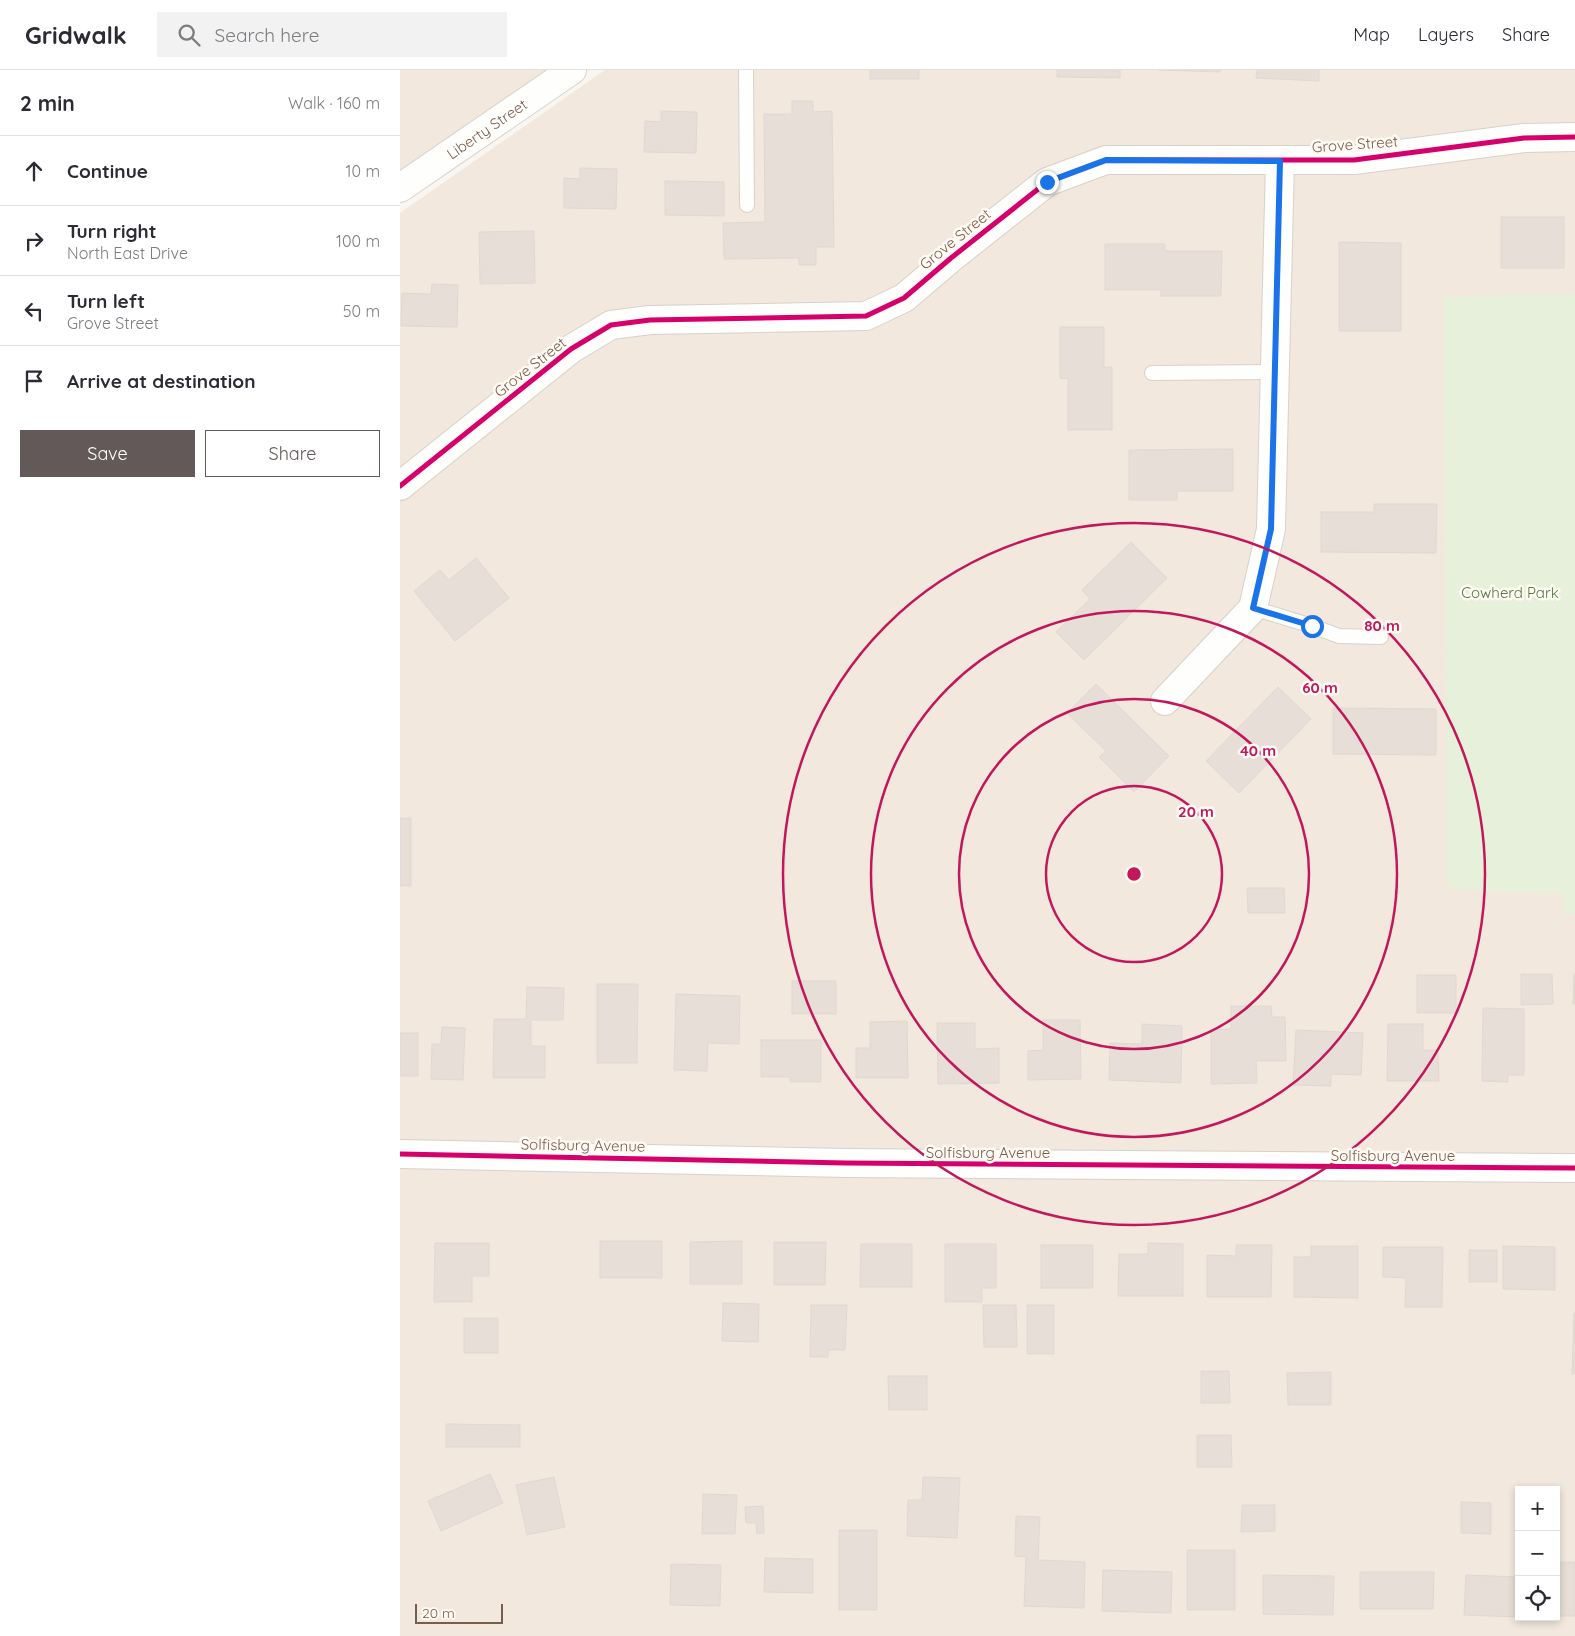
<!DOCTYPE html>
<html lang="en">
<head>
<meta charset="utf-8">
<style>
	body { margin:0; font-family:Quicksand,sans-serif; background:#f2f2f3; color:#2b2b33 }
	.controls { position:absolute; right:15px; bottom:15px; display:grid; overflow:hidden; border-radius:0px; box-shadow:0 2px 8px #0003 }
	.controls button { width:45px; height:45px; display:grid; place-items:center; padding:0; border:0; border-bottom:1px solid #e1e1e2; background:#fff; color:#2b2b33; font:25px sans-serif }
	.scale { position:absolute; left:15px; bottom:12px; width:88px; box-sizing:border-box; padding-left:5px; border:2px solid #7a5c4d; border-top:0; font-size:14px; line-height:18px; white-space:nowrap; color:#7a5c4d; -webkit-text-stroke:4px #fffaf3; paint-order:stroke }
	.stop { position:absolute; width:15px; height:15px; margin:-11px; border:4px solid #1a73e8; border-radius:50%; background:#fff }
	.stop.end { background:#1a73e8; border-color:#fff; box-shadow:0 1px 5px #0008 }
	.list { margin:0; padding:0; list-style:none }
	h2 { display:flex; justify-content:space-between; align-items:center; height:65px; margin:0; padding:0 20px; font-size:21px }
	h2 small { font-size:16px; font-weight:400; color:#7c7c81 }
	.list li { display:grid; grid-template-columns:32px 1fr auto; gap:15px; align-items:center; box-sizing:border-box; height:70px; padding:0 20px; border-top:1px solid #e1e1e2 }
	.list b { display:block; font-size:19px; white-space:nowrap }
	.list p { margin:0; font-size:16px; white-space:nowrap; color:#7c7c81 }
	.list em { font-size:16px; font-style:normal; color:#7c7c81 }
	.actions { display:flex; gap:10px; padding:15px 20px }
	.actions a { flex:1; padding:11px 0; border:1px solid #625958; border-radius:0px; text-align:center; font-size:18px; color:#625958 }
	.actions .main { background:#625958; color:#fff }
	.icon { flex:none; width:28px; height:28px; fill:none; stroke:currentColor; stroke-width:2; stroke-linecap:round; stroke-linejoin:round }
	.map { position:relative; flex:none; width:1175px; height:1566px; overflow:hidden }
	header { display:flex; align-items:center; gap:30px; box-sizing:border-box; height:70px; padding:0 25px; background:#fff; border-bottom:1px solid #e1e1e2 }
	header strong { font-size:24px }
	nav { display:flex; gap:28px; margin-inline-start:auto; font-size:18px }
	.search { width:350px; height:45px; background:#f2f2f3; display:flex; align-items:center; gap:12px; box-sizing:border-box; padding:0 18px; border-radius:0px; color:#7c7c81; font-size:19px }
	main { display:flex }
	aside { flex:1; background:#fff }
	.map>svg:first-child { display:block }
	.residential { fill:#f2e8de; fill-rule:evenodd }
	.green { fill:#e7f0db }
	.building { fill:#e6ded7; stroke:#e2d8d2 }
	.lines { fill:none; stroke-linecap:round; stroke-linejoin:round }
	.lane-casing { stroke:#d7d1cb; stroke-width:16 }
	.street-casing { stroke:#d7d1cb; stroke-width:30 }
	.secondary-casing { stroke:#d9d2cb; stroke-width:30 }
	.lane { stroke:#fefefd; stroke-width:14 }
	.street { stroke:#fefefd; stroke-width:28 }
	.secondary { stroke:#fefefd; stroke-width:28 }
	.cycleway-casing { stroke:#fffaf3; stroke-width:8 }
	.cycleway { stroke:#d6006c; stroke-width:5 }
	.route { stroke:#1a73e8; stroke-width:6 }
	.ring { fill:none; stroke:#c2185b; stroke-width:2.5 }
	.labels { text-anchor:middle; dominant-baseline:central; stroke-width:5; stroke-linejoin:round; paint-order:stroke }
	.street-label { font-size:15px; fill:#7a5c4d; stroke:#fffaf3 }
	.park-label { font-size:15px; fill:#537a41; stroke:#fffaf3 }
	.centre { fill:#c2185b; stroke:#fffaf3; stroke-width:2.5 }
	.ring-label { font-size:15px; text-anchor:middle; font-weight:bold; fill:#c2185b; stroke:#fffaf3; stroke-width:5; stroke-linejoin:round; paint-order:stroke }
</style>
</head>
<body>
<header>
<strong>Gridwalk</strong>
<div class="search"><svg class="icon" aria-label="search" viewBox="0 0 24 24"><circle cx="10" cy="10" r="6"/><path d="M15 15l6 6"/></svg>Search here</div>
<nav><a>Map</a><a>Layers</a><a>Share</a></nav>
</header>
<main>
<aside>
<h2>2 min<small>Walk · 160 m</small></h2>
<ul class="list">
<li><svg class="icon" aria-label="ahead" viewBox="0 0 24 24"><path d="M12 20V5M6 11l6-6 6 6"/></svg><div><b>Continue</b></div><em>10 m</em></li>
<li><svg class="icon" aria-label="right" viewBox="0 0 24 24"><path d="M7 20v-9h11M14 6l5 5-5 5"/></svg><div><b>Turn right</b><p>North East Drive</p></div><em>100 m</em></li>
<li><svg class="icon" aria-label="left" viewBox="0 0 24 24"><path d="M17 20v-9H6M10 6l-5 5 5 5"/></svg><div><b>Turn left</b><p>Grove Street</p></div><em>50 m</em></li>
<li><svg class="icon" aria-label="arrive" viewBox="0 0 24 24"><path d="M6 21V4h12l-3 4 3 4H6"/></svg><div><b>Arrive at destination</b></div></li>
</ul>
<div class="actions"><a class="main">Save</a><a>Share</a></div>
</aside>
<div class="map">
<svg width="1175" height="1566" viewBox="0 0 1175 1566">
	<rect width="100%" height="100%" fill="#f9f5f0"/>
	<path class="residential" d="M 0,0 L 148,0 L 0,104 Z
		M 205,0 L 1175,0 L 1175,1566 L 0,1566 L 0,143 ZM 1119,1420 L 1156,1420 L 1156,1547 L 1119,1547 Z"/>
	<path class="green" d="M 1175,224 L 1175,844 L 1163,844 L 1163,824 L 1047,819 L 1044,226 Z"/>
	<path class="building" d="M 470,0 L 519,0 L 519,9 L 470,9 Z
		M 657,0 L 720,0 L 720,8 L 657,7 Z
		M 759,0 L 820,0 L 820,2 Z
		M 857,0 L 919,0 L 919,11 L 856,8 Z
		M 392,31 L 413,31 L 413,42 L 432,41 L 434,177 L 416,177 L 416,195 L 399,195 L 399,188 L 324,189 L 323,153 L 365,152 L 364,44 L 392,44 Z
		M 261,41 L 297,42 L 296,83 L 244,82 L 245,51 L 261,52 Z
		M 180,98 L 217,99 L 216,139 L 164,138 L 164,108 L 180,109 Z
		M 265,111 L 324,112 L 324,146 L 265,145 Z
		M 1101,147 L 1164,147 L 1164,198 L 1101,198 Z
		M 134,161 L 135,213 L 80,214 L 79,162 Z
		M 939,172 L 1001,173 L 1001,261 L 939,261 Z
		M 705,174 L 765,174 L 765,181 L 822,181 L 821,226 L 761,226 L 761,220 L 705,220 Z
		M 32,214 L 58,215 L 57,257 L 1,256 L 2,223 L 31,224 Z
		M 660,257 L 704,257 L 704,297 L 712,297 L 712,360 L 668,360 L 668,309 L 660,308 Z
		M 833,379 L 833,421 L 777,421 L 777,430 L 729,430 L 729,380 Z
		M 974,434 L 1037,434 L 1036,483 L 921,482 L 921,442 L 974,442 Z
		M 731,472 L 767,508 L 684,590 L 656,562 L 690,529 L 682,520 Z
		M 76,488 L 109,528 L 55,571 L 14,521 L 40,500 L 49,510 Z
		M 696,614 L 769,686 L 734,722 L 699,687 L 706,681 L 667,643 Z
		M 878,617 L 911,649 L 839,723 L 806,691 Z
		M 933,638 L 1036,639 L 1036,685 L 933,684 Z
		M 0,748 L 11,748 L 11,816 L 0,816 Z
		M 847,818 L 884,818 L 885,843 L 848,843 Z
		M 1121,904 L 1152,904 L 1153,934 L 1121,935 Z
		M 1174,904 L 1175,904 L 1175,934 L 1173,934 Z
		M 1017,905 L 1056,905 L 1056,943 L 1017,943 Z
		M 392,911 L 436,911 L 436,944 L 392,944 Z
		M 197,914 L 238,914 L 237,993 L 197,993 Z
		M 127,917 L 164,918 L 163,950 L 131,950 L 131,976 L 145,976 L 145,1008 L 93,1008 L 94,949 L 126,949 Z
		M 276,924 L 340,926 L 339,974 L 308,973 L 307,1001 L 274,1000 Z
		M 831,936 L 871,936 L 872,947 L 885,947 L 886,991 L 856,991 L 857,1013 L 811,1014 L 811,960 L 831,959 Z
		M 1083,938 L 1124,939 L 1124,1005 L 1108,1005 L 1108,1012 L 1082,1011 Z
		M 643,950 L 680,950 L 681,1009 L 628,1010 L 628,981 L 643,980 Z
		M 507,951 L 508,1008 L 456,1008 L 456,978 L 470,978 L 470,952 Z
		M 537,953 L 575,953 L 575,979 L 599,978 L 599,1013 L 538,1014 Z
		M 742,954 L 782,956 L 781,1013 L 709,1010 L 710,973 L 742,974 Z
		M 988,954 L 1023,954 L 1023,980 L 1038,980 L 1039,1011 L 987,1011 Z
		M 42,957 L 65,958 L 63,1010 L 31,1009 L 32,974 L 41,974 Z
		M 896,960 L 963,963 L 961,1005 L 931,1004 L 931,1016 L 893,1015 Z
		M 0,963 L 18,963 L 18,1006 L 0,1006 Z
		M 361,970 L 421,970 L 421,1012 L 390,1012 L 390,1007 L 361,1007 Z
		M 200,1171 L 262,1171 L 262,1208 L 200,1208 Z
		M 342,1171 L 342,1214 L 290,1214 L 290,1172 Z
		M 374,1172 L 426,1172 L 425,1215 L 374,1215 Z
		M 35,1173 L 89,1173 L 89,1206 L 72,1206 L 72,1232 L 34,1232 Z
		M 748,1173 L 783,1174 L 783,1226 L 718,1226 L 719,1184 L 748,1184 Z
		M 461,1174 L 512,1174 L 512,1217 L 460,1217 Z
		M 545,1174 L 596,1174 L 596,1218 L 582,1218 L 582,1232 L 545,1232 Z
		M 641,1175 L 693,1175 L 693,1218 L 641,1218 Z
		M 836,1175 L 872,1175 L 871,1227 L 807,1227 L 807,1185 L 836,1186 Z
		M 911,1176 L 958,1176 L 958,1228 L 894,1227 L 894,1187 L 911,1187 Z
		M 1103,1176 L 1155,1177 L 1155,1220 L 1103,1219 Z
		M 983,1177 L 1043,1177 L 1042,1237 L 1005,1237 L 1006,1208 L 983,1207 Z
		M 1069,1180 L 1097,1180 L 1097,1212 L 1069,1212 Z
		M 323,1233 L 359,1234 L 358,1272 L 322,1271 Z
		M 411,1235 L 447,1235 L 445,1280 L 428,1280 L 428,1287 L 410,1287 Z
		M 583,1235 L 616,1235 L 617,1277 L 584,1277 Z
		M 627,1235 L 654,1235 L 654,1284 L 627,1284 Z
		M 1174,1243 L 1175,1243 L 1175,1304 L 1172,1304 Z
		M 64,1248 L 98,1248 L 98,1283 L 64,1283 Z
		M 801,1301 L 829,1301 L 830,1333 L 801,1333 Z
		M 931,1302 L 931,1335 L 888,1335 L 887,1303 Z
		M 488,1306 L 527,1306 L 527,1340 L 489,1340 Z
		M 46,1354 L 120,1355 L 120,1377 L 46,1377 Z
		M 797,1365 L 831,1365 L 832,1397 L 797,1397 Z
		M 90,1404 L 103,1433 L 41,1461 L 28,1431 Z
		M 154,1407 L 165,1457 L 127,1465 L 116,1415 Z
		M 523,1407 L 560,1408 L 557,1468 L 507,1466 L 508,1430 L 522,1430 Z
		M 303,1424 L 337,1425 L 335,1464 L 302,1464 Z
		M 1061,1432 L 1091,1433 L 1091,1464 L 1061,1463 Z
		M 842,1435 L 875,1435 L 875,1461 L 841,1462 Z
		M 363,1436 L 364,1463 L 357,1464 L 356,1453 L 346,1453 L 345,1437 Z
		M 616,1446 L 640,1447 L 638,1490 L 685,1492 L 684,1538 L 624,1536 L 626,1487 L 615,1486 Z
		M 439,1460 L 477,1460 L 477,1540 L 439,1540 Z
		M 787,1480 L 835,1480 L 835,1540 L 787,1540 Z
		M 365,1488 L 413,1489 L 413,1523 L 364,1522 Z
		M 1156,1492 L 1175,1492 L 1175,1546 L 1156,1546 Z
		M 271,1494 L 321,1495 L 320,1536 L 270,1535 Z
		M 703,1500 L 772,1502 L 771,1543 L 702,1541 Z
		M 960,1502 L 1034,1502 L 1033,1539 L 960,1539 Z
		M 863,1505 L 934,1506 L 933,1545 L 863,1544 Z
		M 1066,1505 L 1119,1507 L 1119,1547 L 1064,1545 Z"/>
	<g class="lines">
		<g class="lane-casing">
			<path id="lane" d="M 346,0 L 347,135
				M 752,303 L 875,302
				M 853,538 L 912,556 L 939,566 L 981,567"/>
		</g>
		<g class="street-casing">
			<path id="street" d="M 0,416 L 171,279 L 211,255 L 250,250 L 466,246 L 504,228 L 551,188 L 647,112 L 706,90 L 954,90 L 1124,68 L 1175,67
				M 765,631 L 853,538 L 871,459 L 880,91
				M 0,1084 L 446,1093 L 1175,1098"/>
		</g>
		<g class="secondary-casing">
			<g id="secondary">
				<path id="s1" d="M 0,118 L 172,0"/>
			</g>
		</g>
		<use href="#lane" class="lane"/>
		<use href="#street" class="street"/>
		<use href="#secondary" class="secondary"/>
		<g class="cycleway-casing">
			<path id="cycleway" d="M 0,416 L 171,279 L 211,255 L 250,250 L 466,246 L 504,228 L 551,188 L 647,112 L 706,90 L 954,90 L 1124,68 L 1175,67
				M 0,1084 L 446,1093 L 1175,1098"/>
		</g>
		<use href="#cycleway" class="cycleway"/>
	</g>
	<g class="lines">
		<path class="route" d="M 647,112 L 706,90 L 880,91 L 871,459 L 853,538 L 912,556"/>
	</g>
	<g class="ring">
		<circle cx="734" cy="804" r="88"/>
		<circle cx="734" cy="804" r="175"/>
		<circle cx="734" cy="804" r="263"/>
		<circle cx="734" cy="804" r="351"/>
	</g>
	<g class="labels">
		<g class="street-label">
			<text stroke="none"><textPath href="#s1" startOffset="105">Liberty Street</textPath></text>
			<text transform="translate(955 74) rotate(-4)">Grove Street</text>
			<text transform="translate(555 169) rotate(-39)">Grove Street</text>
			<text transform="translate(130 297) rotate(-38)">Grove Street</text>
			<text transform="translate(183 1075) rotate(1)">Solfisburg Avenue</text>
			<text x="588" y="1082">Solfisburg Avenue</text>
			<text x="993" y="1085">Solfisburg Avenue</text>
		</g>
		<g class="park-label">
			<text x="1110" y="522">Cowherd Park</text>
		</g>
	</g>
	<circle cx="734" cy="804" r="8" class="centre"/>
	<g class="ring-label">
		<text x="982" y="561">80 m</text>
		<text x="920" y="623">60 m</text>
		<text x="858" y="686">40 m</text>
		<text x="796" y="747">20 m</text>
	</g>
</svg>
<div class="controls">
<button>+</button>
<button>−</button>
<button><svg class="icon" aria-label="locate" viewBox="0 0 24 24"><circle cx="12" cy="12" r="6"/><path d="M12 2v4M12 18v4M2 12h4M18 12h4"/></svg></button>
</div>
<div class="scale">20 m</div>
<div class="stop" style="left:912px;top:556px"></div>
<div class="stop end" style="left:647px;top:112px"></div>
</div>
</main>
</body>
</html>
